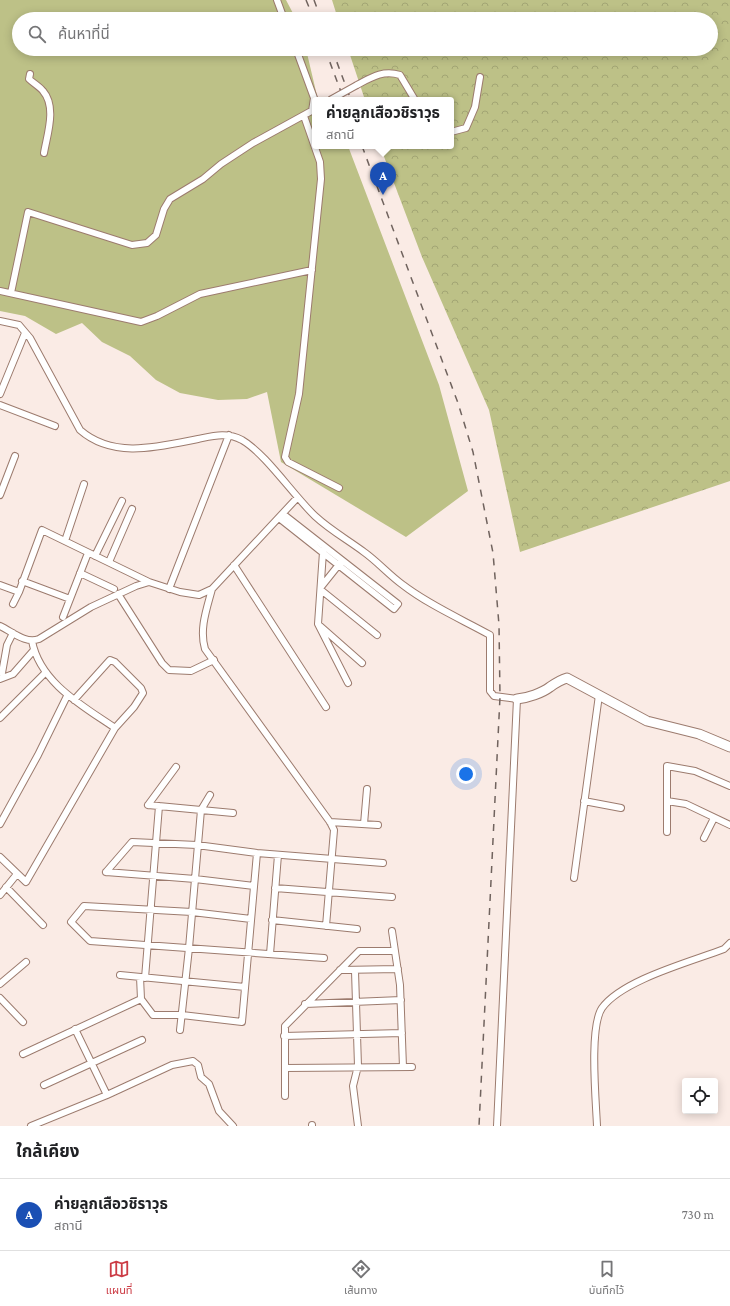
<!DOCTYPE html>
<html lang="th">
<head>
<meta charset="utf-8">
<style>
	body { margin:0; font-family:"Crimson Pro","Noto Sans Thai",serif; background:#f6f6f6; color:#202124 }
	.controls { position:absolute; right:12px; bottom:12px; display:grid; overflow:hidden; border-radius:4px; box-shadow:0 2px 10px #0003 }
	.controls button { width:36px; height:36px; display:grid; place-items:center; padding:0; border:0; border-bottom:1px solid #e0e0e0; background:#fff; color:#202124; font:20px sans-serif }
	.you { position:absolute; left:466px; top:774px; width:14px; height:14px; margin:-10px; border:3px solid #fff; border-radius:50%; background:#1a73e8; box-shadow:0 0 0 6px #1a73e833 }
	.badge { display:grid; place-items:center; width:26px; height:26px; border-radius:50%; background:#cc3c45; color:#fff; font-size:13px; font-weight:700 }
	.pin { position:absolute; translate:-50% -33px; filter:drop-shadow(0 1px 2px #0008) }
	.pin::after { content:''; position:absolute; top:21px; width:14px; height:12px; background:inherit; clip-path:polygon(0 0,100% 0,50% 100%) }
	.popup { position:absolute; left:312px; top:97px; width:142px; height:52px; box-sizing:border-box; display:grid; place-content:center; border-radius:4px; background:#fff; filter:drop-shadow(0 1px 3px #0005); font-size:13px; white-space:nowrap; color:#757577 }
	.popup b { font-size:15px; color:#202124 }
	.popup::after { content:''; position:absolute; left:50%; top:100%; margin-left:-8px; border:8px solid transparent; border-top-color:#fff }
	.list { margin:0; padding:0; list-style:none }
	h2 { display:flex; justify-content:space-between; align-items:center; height:52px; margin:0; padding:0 16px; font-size:17px }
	h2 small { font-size:13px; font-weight:400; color:#757577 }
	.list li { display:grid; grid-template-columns:26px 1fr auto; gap:12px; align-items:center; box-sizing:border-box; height:72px; padding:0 16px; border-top:1px solid #e0e0e0 }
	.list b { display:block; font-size:15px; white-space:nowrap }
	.list p { margin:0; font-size:13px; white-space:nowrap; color:#757577 }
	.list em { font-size:13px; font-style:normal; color:#757577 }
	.icon { flex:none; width:22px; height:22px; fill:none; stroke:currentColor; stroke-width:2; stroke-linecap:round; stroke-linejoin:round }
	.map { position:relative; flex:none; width:730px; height:1126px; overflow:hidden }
	.search { position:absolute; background:#fff; box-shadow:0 2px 10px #0003; left:12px; right:12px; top:12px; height:44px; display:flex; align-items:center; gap:10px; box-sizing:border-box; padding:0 14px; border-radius:22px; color:#757577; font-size:15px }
	.sheet { height:124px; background:#fff }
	nav { display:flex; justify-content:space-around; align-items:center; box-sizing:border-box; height:56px; border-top:1px solid #e0e0e0; background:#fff; font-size:11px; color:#757577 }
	nav a { display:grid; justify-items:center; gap:2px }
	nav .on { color:#cc3c45 }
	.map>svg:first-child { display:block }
	.green { fill:#bdc187 }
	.forest { fill:url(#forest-crowns) }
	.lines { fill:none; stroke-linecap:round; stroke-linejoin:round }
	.street-casing { stroke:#9c7b6e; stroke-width:8 }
	.secondary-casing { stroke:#9c7b6e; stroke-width:11 }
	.street { stroke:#fff; stroke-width:6 }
	.secondary { stroke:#fff; stroke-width:9 }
	.rail { stroke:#70635e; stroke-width:1.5; stroke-dasharray:7 7; stroke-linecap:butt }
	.street-bridge-casing { stroke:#9c7b6e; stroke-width:8; stroke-linecap:butt }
	.street-bridge { stroke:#fff; stroke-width:6 }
</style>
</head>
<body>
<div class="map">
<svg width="730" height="1126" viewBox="0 0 730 1126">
	<defs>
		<pattern id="forest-crowns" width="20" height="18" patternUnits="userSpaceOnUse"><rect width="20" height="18" fill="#bdc187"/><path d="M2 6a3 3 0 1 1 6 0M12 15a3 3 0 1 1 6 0" fill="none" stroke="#a2a574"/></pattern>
	</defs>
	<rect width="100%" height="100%" fill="#faebe5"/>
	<path class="green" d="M 0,0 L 286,0 L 296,19 L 19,19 L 19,49 L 306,49 L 318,100 L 315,100 L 315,146 L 348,146 L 439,385 L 468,491 L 406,537 L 281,462 L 267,392 L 247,399 L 218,400 L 180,393 L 156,380 L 130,356 L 102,342 L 82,323 L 56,334 L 25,316 L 0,311 Z"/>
	<path class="forest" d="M 332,0 L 730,0 L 730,481 L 520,552 L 489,410 L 422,257 L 380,146 L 451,146 L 451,100 L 365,100 L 348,49 L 711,49 L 711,19 L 338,19 Z"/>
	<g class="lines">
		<g class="street-casing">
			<path id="street" d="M 277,0 L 284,19
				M 296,49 L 314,98 L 312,111
				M 30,74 L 29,79 C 33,83 39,86 43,91 C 57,107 47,135 44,153
				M 357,85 C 372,77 383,70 400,75 L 415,100
				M 304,116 L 320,162 L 321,179 L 299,394 L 285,457 L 288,462 L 339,488
				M 451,132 L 466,128 L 475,107 L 480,77
				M 0,291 L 141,322 L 157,316 L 200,294 L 312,270
				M 11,293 L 28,212 L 132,245 L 147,243 L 156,235 L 164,209 L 170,199 L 203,179 L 221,164 L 253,143 L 315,109
				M 0,321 L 19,325 L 30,338 L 80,430 C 113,459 158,447 198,439 C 213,436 227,432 242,440 C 266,454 293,495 315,516 C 330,530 348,540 364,552 C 378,562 389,575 403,585 C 429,605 461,619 490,635 L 490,691 L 494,696 L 517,699 L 497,1126
				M 0,394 L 25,333
				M 0,405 L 55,426
				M 0,495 L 15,456
				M 279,518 L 394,609 L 398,604 L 283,514
				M 65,541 L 84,484
				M 324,550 L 323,552 L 318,624 L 348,683
				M 95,556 L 122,501
				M 109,562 L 132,509
				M 234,565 L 326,707
				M 80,573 L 114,589
				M 22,581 L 70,599
				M 0,585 L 19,592 L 13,604
				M 321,587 L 341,562
				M 169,589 L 229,435
				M 212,589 C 207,608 199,629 205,649 L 330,822 L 334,830 L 326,926
				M 321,590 L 377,635
				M 19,592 L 42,530 L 149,582
				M 118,594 L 162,663 L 169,670 L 191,671 L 214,660
				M 63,617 L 88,553
				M 0,626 C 13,632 25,644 39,639 L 91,607 L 136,586 L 149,582 L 180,592 L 199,595 L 212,589 L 297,498
				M 320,626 L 362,663
				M 32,641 C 40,683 83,706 115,728
				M 2,673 L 7,645 L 13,633
				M 0,679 L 13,674 L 34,650
				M 0,718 L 46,672
				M 584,801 L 621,808
				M 667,801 L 686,804 L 730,825
				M 148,805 L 233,813
				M 148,805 L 176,767
				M 330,822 L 378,825
				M 0,824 L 38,755 L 67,696
				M 364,824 L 367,789
				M 667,832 L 667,766 L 695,771 L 730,786
				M 704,838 L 714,818
				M 0,857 L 26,882 L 115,728 L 134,707 L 143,693 L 141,688 L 115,662 L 110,660 L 74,700
				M 106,872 L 132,842 L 197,845 L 257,853 L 383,863
				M 106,872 L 195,879 L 254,886
				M 574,878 L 599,695
				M 6,887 L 43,925
				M 275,888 L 392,897
				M 0,895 L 17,874
				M 251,919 L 192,912 L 84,906 L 71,922 L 90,941 L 324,958
				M 272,920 L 357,929
				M 392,931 L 400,985 L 403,1067
				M 270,954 L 278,855
				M 340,970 L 398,969
				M 355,971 L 358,1066 L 353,1086 L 358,1126
				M 120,975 L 245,987
				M 140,977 L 141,999 L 153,1015 L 182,1015 L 242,1022 L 257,853
				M 145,978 L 159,806
				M 0,984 L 26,962
				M 0,998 L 23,1022
				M 305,1004 L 401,1000
				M 180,1030 L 189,948 L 201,810 L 210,795
				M 284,1036 L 402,1033
				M 23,1054 L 141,999
				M 285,1068 L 412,1067
				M 44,1085 L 142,1040
				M 107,1095 L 172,1065 L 193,1061 L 198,1065 L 201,1077 L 209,1084 L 219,1111 L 233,1126
				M 285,1096 L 285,1026 L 359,951 L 395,951
				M 312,1125 L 312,1126
				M 31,1126 L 107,1095 L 75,1029
				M 597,1126 C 596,1101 589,1027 602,1008 C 622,980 690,962 724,949 L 730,943"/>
		</g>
		<g class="secondary-casing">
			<path id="secondary" d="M 517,699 C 528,698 542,693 550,687 C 557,682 560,680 567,678 L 647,721 L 699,734 L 730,747"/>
		</g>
		<use href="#street" class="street"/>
		<use href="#secondary" class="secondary"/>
		<path class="rail" d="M 306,0 L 314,19
			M 314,0 L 321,19
			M 325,49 L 344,100
			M 332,49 L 351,100
			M 362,146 L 434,339 L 458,403 L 473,452 L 493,553 L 499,625 L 500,697 L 479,1126"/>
		<g class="street-bridge-casing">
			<path id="street-bridge" d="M 330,100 L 357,85"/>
		</g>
		<use href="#street-bridge" class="street-bridge"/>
	</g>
</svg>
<div class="controls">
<button><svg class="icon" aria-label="locate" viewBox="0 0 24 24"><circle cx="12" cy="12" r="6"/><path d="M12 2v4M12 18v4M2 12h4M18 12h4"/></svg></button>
</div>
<div class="you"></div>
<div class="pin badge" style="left:383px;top:195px;background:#1a4fb4">A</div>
<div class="popup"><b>ค่ายลูกเสือวชิราวุธ</b>สถานี</div>
<div class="search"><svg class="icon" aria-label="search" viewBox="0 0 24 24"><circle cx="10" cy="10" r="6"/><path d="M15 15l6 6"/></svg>ค้นหาที่นี่</div>
</div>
<section class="sheet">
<h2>ใกล้เคียง<small></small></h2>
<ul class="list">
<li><span class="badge" style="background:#1a4fb4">A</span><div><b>ค่ายลูกเสือวชิราวุธ</b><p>สถานี</p></div><em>730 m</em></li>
</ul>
</section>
<nav>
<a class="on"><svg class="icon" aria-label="map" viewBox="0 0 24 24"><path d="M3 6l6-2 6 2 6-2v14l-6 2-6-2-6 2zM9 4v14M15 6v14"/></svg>แผนที่</a>
<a><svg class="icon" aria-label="directions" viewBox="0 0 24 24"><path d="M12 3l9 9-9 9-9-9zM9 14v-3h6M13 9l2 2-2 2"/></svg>เส้นทาง</a>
<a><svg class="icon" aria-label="saved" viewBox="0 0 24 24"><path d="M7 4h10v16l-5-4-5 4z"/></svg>บันทึกไว้</a>
</nav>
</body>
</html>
